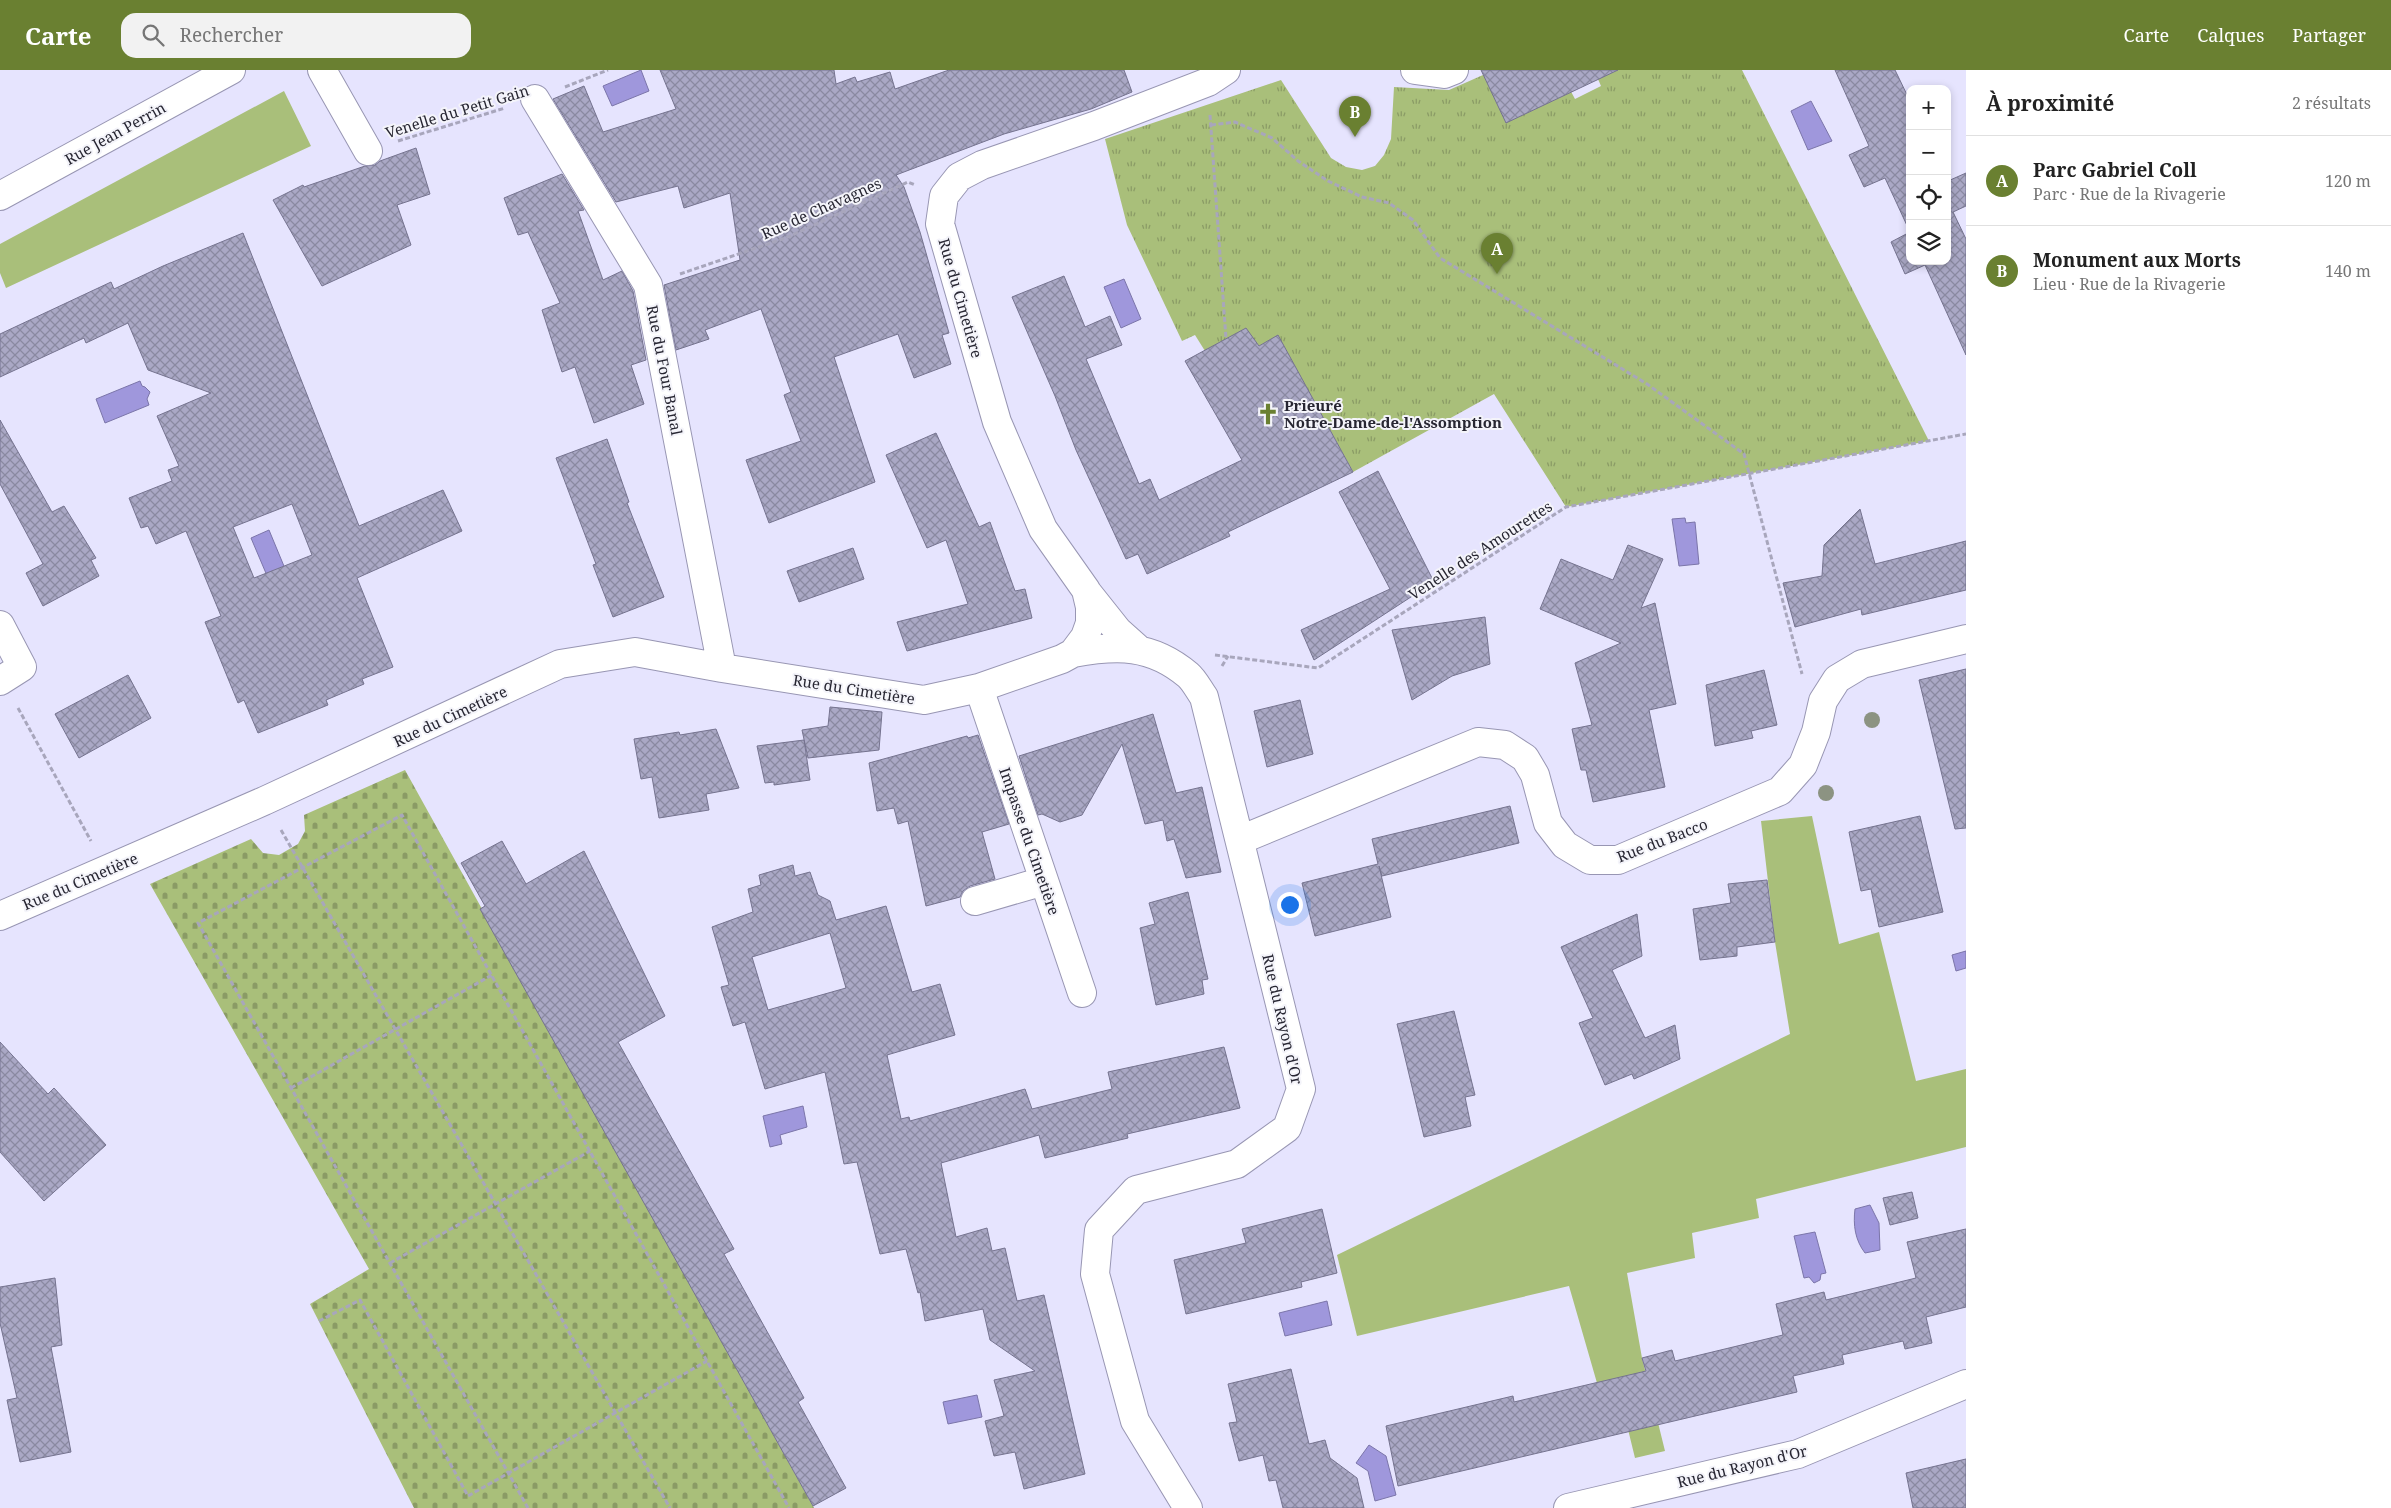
<!DOCTYPE html>
<html lang="fr">
<head>
<meta charset="utf-8">
<style>
	body { margin:0; font-family:"Noto Serif",serif; background:#f2f2f2; color:#222 }
	.controls { position:absolute; right:15px; top:15px; display:grid; overflow:hidden; border-radius:10px; box-shadow:0 2px 8px #0003 }
	.controls button { width:45px; height:45px; display:grid; place-items:center; padding:0; border:0; border-bottom:1px solid #e0e0e0; background:#fff; color:#222; font:25px sans-serif }
	.you { position:absolute; left:1289px; top:834px; width:18px; height:18px; margin:-12px; border:4px solid #fff; border-radius:50%; background:#1a73e8; box-shadow:0 0 0 8px #1a73e833 }
	.badge { display:grid; place-items:center; width:32px; height:32px; border-radius:50%; background:#6a8031; color:#fff; font-size:16px; font-weight:700 }
	.pin { position:absolute; translate:-50% -41px; filter:drop-shadow(0 1px 2px #0008) }
	.pin::after { content:''; position:absolute; top:26px; width:18px; height:15px; background:inherit; clip-path:polygon(0 0,100% 0,50% 100%) }
	.list { margin:0; padding:0; list-style:none }
	h2 { display:flex; justify-content:space-between; align-items:center; height:65px; margin:0; padding:0 20px; font-size:21px }
	h2 small { font-size:16px; font-weight:400; color:#767676 }
	.list li { display:grid; grid-template-columns:32px 1fr auto; gap:15px; align-items:center; box-sizing:border-box; height:90px; padding:0 20px; border-top:1px solid #e0e0e0 }
	.list b { display:block; font-size:19px; white-space:nowrap }
	.list p { margin:0; font-size:16px; white-space:nowrap; color:#767676 }
	.list em { font-size:16px; font-style:normal; color:#767676 }
	.icon { flex:none; width:28px; height:28px; fill:none; stroke:currentColor; stroke-width:2; stroke-linecap:round; stroke-linejoin:round }
	.map { position:relative; flex:none; width:1966px; height:1438px; overflow:hidden }
	header { display:flex; align-items:center; gap:30px; box-sizing:border-box; height:70px; padding:0 25px; background:#6a8031; color:#fff }
	header strong { font-size:24px }
	nav { display:flex; gap:28px; margin-inline-start:auto; font-size:18px }
	.search { width:350px; height:45px; background:#f2f2f2; display:flex; align-items:center; gap:12px; box-sizing:border-box; padding:0 18px; border-radius:15px; color:#767676; font-size:19px }
	main { display:flex }
	aside { flex:1; background:#fff }
	.map>svg:first-child { display:block }
	.grass { fill:#a9bf7a }
	.cemetery { fill:url(#cemetery-stones) }
	.park { fill:url(#park-tufts) }
	.water { fill:#9f97dc; stroke:#7b75a9 }
	.building { fill:url(#building-cross-hatch); stroke:#75738f; fill-rule:evenodd }
	.lines { fill:none; stroke-linecap:round; stroke-linejoin:round }
	.minor-casing { stroke:#9896b3; stroke-width:30 }
	.path { stroke:#a8a6bc; stroke-width:3; stroke-dasharray:5 2.5; stroke-linecap:butt }
	.minor { stroke:#fff; stroke-width:28 }
	.tree { fill:#8c9382 }
	.labels { text-anchor:middle; dominant-baseline:central; stroke-width:4; stroke-linejoin:round; paint-order:stroke }
	.street-label { font-size:15px; fill:#272632; stroke:#f4f4fa }
	.poi-label { font-size:15px; font-weight:bold; fill:#272632; stroke:#f4f4fa; text-anchor:start }
</style>
</head>
<body>
<header>
<strong>Carte</strong>
<div class="search"><svg class="icon" aria-label="search" viewBox="0 0 24 24"><circle cx="10" cy="10" r="6"/><path d="M15 15l6 6"/></svg>Rechercher</div>
<nav><a>Carte</a><a>Calques</a><a>Partager</a></nav>
</header>
<main>
<div class="map">
<svg width="1966" height="1438" viewBox="0 0 1966 1438">
	<defs>
		<pattern id="cemetery-stones" width="16" height="16" patternUnits="userSpaceOnUse" patternTransform="scale(1.25)"><rect width="16" height="16" fill="#a9bf7a"/><path d="M2 7V4a2 2 0 0 1 4 0v3zM10 15v-3a2 2 0 0 1 4 0v3z" fill="#8a9b65"/></pattern>
		<pattern id="park-tufts" width="24" height="20" patternUnits="userSpaceOnUse" patternTransform="scale(1.25)"><rect width="24" height="20" fill="#a9bf7a"/><path d="M3 7l-1-3M5 7V3M7 7l1-3M15 17l-1-3M17 17v-4M19 17l1-3" fill="none" stroke="#8a9b65"/></pattern>
		<pattern id="building-cross-hatch" width="8" height="8" patternUnits="userSpaceOnUse" patternTransform="scale(1.25)"><rect width="8" height="8" fill="#aaa8c5"/><path d="M0 0l8 8M0 8l8-8" fill="none" stroke="#8a89a1"/></pattern>
	</defs>
	<rect width="100%" height="100%" fill="#e6e4fe"/>
	<path class="grass" d="M 284,21 L 311,76 L 6,218 L 0,203 L 0,174 Z
		M 1812,746 L 1839,874 L 1879,862 L 1916,1011 L 1966,999 L 1966,1077 L 1756,1129 L 1759,1148 L 1692,1163 L 1695,1188 L 1627,1203 L 1642,1288 L 1665,1381 L 1635,1388 L 1624,1343 L 1597,1313 L 1569,1216 L 1357,1266 L 1337,1185 L 1790,964 L 1775,872 L 1761,751 Z"/>
	<path class="cemetery" d="M 405,700 L 814,1438 L 414,1438 L 310,1234 L 369,1199 L 150,814 L 251,769 L 263,783 L 279,785 L 298,774 L 305,761 L 304,745 Z"/>
	<path class="park" d="M 1594,0 L 1742,0 L 1929,371 L 1566,437 L 1494,324 L 1353,402 L 1278,266 L 1259,276 L 1245,259 L 1205,281 L 1195,265 L 1182,271 L 1127,155 L 1105,69 L 1281,10 L 1331,88 L 1346,97 L 1362,100 L 1375,96 L 1384,85 L 1391,69 L 1394,17 L 1449,20 L 1483,5 L 1561,3 L 1575,29 L 1601,16 Z"/>
	<path class="water" d="M 641,0 L 649,21 L 612,36 L 603,16 Z
		M 1811,31 L 1832,71 L 1808,80 L 1791,41 Z
		M 1124,209 L 1141,249 L 1121,258 L 1104,217 Z
		M 140,311 L 142,316 L 145,317 L 150,322 L 147,329 L 149,335 L 105,353 L 96,329 Z
		M 1685,448 L 1686,453 L 1695,452 L 1699,494 L 1679,496 L 1672,449 Z
		M 269,460 L 286,501 L 268,508 L 251,468 Z
		M 1966,881 L 1966,898 L 1956,901 L 1952,885 Z
		M 803,1036 L 807,1057 L 780,1065 L 782,1074 L 770,1077 L 763,1046 Z
		M 1870,1135 L 1879,1153 L 1880,1180 L 1865,1183 C 1855,1170 1853,1155 1855,1139 Z
		M 1815,1162 L 1826,1203 L 1821,1204 L 1820,1210 L 1814,1213 L 1809,1207 L 1804,1208 L 1794,1166 Z
		M 1327,1231 L 1332,1255 L 1285,1266 L 1279,1243 Z
		M 977,1325 L 982,1347 L 948,1354 L 943,1332 Z
		M 1369,1375 L 1386,1386 L 1396,1425 L 1375,1431 L 1368,1401 L 1356,1393 Z"/>
	<path class="building" d="M 660,0 L 834,0 L 836,14 L 855,7 L 857,12 L 890,2 L 895,19 L 949,0 L 1124,0 L 1132,22 L 1091,39 L 1004,64 L 896,105 L 904,117 L 920,162 L 949,263 L 942,265 L 951,294 L 914,308 L 898,264 L 834,287 L 875,412 L 769,453 L 746,390 L 801,371 L 784,325 L 791,322 L 761,239 L 705,260 L 709,269 L 676,280 L 664,215 L 740,190 L 730,123 L 684,138 L 678,116 L 616,132 L 553,29 L 584,16 L 603,62 L 676,39 Z
		M 1481,0 L 1618,0 L 1506,53 Z
		M 1835,0 L 1895,0 L 1910,31 L 1910,162 L 1885,108 L 1864,117 L 1849,85 L 1869,76 Z
		M 416,78 L 430,124 L 397,135 L 411,175 L 322,216 L 273,130 L 303,115 L 304,117 L 365,96 L 375,95 L 380,91 Z
		M 1966,103 L 1966,136 L 1953,142 L 1966,169 L 1966,285 L 1925,195 L 1905,204 L 1891,172 L 1910,162 L 1910,191 L 1947,191 L 1947,109 L 1948,111 Z
		M 562,104 L 584,140 L 578,141 L 603,210 L 622,201 L 633,221 L 646,290 L 631,295 L 644,334 L 594,353 L 575,297 L 562,302 L 542,240 L 560,233 L 528,162 L 518,165 L 504,128 Z
		M 243,163 L 359,456 L 443,420 L 462,461 L 357,508 L 393,597 L 362,609 L 364,614 L 326,630 L 328,635 L 258,663 L 244,630 L 238,633 L 205,552 L 221,546 L 186,461 L 156,474 L 148,456 L 141,458 L 129,428 L 172,411 L 168,400 L 179,396 L 157,346 L 211,323 L 148,300 L 128,253 L 86,273 L 84,268 L 0,307 L 0,264 L 111,212 L 114,219 L 163,196 ZM 292,434 L 312,485 L 254,508 L 233,457 Z
		M 1064,206 L 1085,257 L 1110,246 L 1122,275 L 1086,289 L 1139,414 L 1150,409 L 1159,430 L 1242,390 L 1185,291 L 1246,258 L 1259,276 L 1278,265 L 1353,402 L 1228,462 L 1230,466 L 1147,504 L 1138,484 L 1126,489 L 1076,380 L 1055,326 L 1012,227 Z
		M 0,350 L 52,442 L 64,436 L 96,488 L 91,490 L 99,506 L 43,536 L 26,503 L 43,494 L 0,414 Z
		M 936,363 L 979,457 L 990,452 L 1015,521 L 1025,519 L 1032,548 L 907,581 L 897,552 L 968,534 L 946,470 L 927,478 L 886,385 Z
		M 607,369 L 629,432 L 627,433 L 664,527 L 613,547 L 593,495 L 596,494 L 556,388 Z
		M 1378,401 L 1434,512 L 1314,590 L 1301,560 L 1390,519 L 1339,422 Z
		M 1860,439 L 1875,494 L 1966,471 L 1966,520 L 1862,545 L 1861,539 L 1795,557 L 1783,513 L 1822,506 L 1824,475 Z
		M 1628,475 L 1663,489 L 1641,538 L 1655,533 L 1676,634 L 1649,640 L 1665,717 L 1593,732 L 1586,700 L 1581,700 L 1572,659 L 1592,655 L 1575,593 L 1621,573 L 1540,539 L 1561,489 L 1613,510 Z
		M 853,478 L 864,509 L 799,532 L 787,501 Z
		M 1485,547 L 1490,594 L 1452,606 L 1412,630 L 1392,560 Z
		M 1966,599 L 1966,758 L 1955,759 L 1919,610 Z
		M 1764,600 L 1777,655 L 1751,661 L 1753,668 L 1715,676 L 1706,615 Z
		M 128,605 L 151,648 L 79,688 L 55,644 Z
		M 1300,630 L 1313,684 L 1267,697 L 1254,641 Z
		M 830,637 L 882,642 L 879,680 L 808,688 L 802,660 L 828,656 Z
		M 1153,644 L 1176,723 L 1202,717 L 1221,802 L 1186,808 L 1174,769 L 1167,771 L 1163,750 L 1145,754 L 1122,674 L 1082,745 L 1060,752 L 1042,744 L 1038,745 L 1019,686 Z
		M 716,659 L 739,718 L 706,724 L 709,740 L 659,748 L 652,707 L 641,709 L 634,669 L 679,662 L 680,665 Z
		M 978,665 L 1009,754 L 982,762 L 995,809 L 970,816 L 963,821 L 960,827 L 926,836 L 908,751 L 898,754 L 894,738 L 877,741 L 869,693 L 967,666 L 968,668 Z
		M 804,670 L 810,710 L 774,715 L 774,712 L 765,713 L 757,676 Z
		M 1510,736 L 1519,773 L 1382,806 L 1379,796 L 1391,847 L 1315,866 L 1302,813 L 1378,794 L 1372,769 Z
		M 1920,746 L 1943,842 L 1879,857 L 1871,819 L 1861,821 L 1849,762 Z
		M 502,771 L 526,814 L 584,781 L 665,946 L 618,972 L 734,1179 L 724,1184 L 804,1328 L 798,1332 L 846,1418 L 813,1436 L 480,839 L 485,836 L 461,793 Z
		M 793,795 L 795,806 L 810,802 L 818,825 L 830,831 L 836,850 L 886,836 L 912,922 L 940,914 L 955,965 L 887,985 L 901,1049 L 909,1047 L 910,1051 L 1025,1019 L 1032,1039 L 1112,1019 L 1108,1002 L 1224,977 L 1240,1038 L 1127,1064 L 1128,1068 L 1045,1088 L 1039,1065 L 941,1093 L 956,1167 L 987,1158 L 992,1181 L 1005,1178 L 1017,1231 L 1044,1225 L 1085,1404 L 1024,1419 L 1015,1382 L 994,1386 L 985,1351 L 1004,1346 L 994,1310 L 1035,1301 L 990,1270 L 983,1239 L 925,1251 L 920,1222 L 918,1223 L 906,1179 L 880,1184 L 857,1092 L 844,1094 L 825,1002 L 765,1019 L 745,952 L 733,956 L 721,917 L 729,915 L 712,857 L 753,842 L 748,819 L 761,815 L 759,805 ZM 830,863 L 846,918 L 768,940 L 752,887 Z
		M 1767,810 L 1775,872 L 1737,877 L 1737,886 L 1700,890 L 1693,839 L 1731,833 L 1728,814 Z
		M 1188,822 L 1208,909 L 1202,910 L 1204,924 L 1156,935 L 1140,858 L 1155,854 L 1149,833 Z
		M 1637,844 L 1642,886 L 1612,900 L 1645,968 L 1675,955 L 1680,989 L 1634,1009 L 1632,1004 L 1605,1015 L 1579,953 L 1593,948 L 1561,877 Z
		M 1454,941 L 1475,1025 L 1465,1027 L 1471,1056 L 1424,1067 L 1397,954 Z
		M 0,972 L 48,1024 L 54,1018 L 106,1075 L 44,1131 L 0,1082 Z
		M 1912,1122 L 1918,1148 L 1890,1155 L 1883,1128 Z
		M 1322,1139 L 1337,1203 L 1301,1212 L 1302,1217 L 1186,1244 L 1174,1190 L 1246,1173 L 1242,1159 Z
		M 1966,1159 L 1966,1237 L 1926,1247 L 1932,1273 L 1905,1279 L 1903,1271 L 1842,1285 L 1844,1294 L 1793,1306 L 1797,1322 L 1398,1416 L 1386,1356 L 1513,1326 L 1514,1332 L 1646,1301 L 1642,1288 L 1672,1280 L 1675,1291 L 1783,1265 L 1776,1234 L 1824,1222 L 1826,1230 L 1916,1208 L 1907,1172 Z
		M 55,1208 L 62,1275 L 51,1277 L 71,1382 L 20,1392 L 7,1330 L 17,1328 L 0,1253 L 0,1217 Z
		M 1291,1299 L 1309,1374 L 1325,1370 L 1330,1388 L 1357,1408 L 1364,1438 L 1283,1438 L 1276,1410 L 1269,1411 L 1263,1385 L 1239,1391 L 1229,1353 L 1237,1352 L 1228,1314 Z
		M 1966,1389 L 1966,1438 L 1913,1438 L 1906,1403 Z"/>
	<g class="lines">
		<g class="minor-casing">
			<path id="minor" d="M 322,0 L 368,81
				M 1415,0 L 1444,4 L 1454,0
				M 535,29 L 648,215 L 722,598
				M 0,126 L 231,0
				M 1087,522 L 1118,561 L 1137,578
				M 0,555 L 22,597 L 0,611
				M 1073,583 C 1117,575 1151,574 1188,605 C 1194,610 1199,620 1204,627 L 1301,1019 L 1287,1058 L 1237,1094 L 1136,1120 L 1099,1160 L 1095,1204 L 1135,1351 L 1188,1438
				M 979,618 L 1082,923
				M 1240,770 L 1478,672 L 1505,675 L 1525,688 L 1535,705 L 1548,753 L 1565,775 L 1590,790 L 1618,790 L 1780,721 L 1803,695 L 1816,662 L 1823,631 L 1837,609 L 1862,594 L 1966,569
				M 975,831 L 1044,811
				M 0,846 L 264,731 L 560,594 L 635,582 L 722,598 L 924,630 L 979,618 L 1062,589 L 1073,583 L 1085,567 L 1090,553 L 1090,537 L 1086,520 L 1043,459 L 997,352 L 940,154 L 944,126 L 959,107 L 982,95 L 1094,56 L 1208,12 L 1226,0
				M 1568,1438 L 1798,1384 L 1966,1314"/>
		</g>
		<path class="path" d="M 565,17 L 608,0
			M 1210,45 L 1226,269
			M 1211,55 L 1235,52 L 1272,68 L 1298,91 L 1328,111 L 1362,127 L 1389,133 L 1413,150 L 1440,188 L 1647,314 L 1744,384 L 1802,604
			M 398,71 L 505,38
			M 680,204 L 788,167 L 908,112 L 915,115
			M 1215,585 L 1318,598 L 1566,437 L 1966,364
			M 1222,596 L 1228,586
			M 18,638 L 91,771
			M 281,760 L 670,1438
			M 291,1018 L 492,905
			M 390,1193 L 590,1081
			M 319,1251 L 360,1230 L 468,1426 L 707,1291
			M 528,1438 L 198,853 L 402,745 L 789,1438"/>
		<use href="#minor" class="minor"/>
	</g>
	<g class="tree">
		<circle cx="1872" cy="650" r="8"/>
		<circle cx="1826" cy="723" r="8"/>
	</g>
	<defs>
		<g id="church-bare" transform="scale(1.725)"><path d="M-1.2-6h2.4v3.5h3.3v2.4h-3.3V6h-2.4V-.1h-3.3v-2.4h3.3Z" fill="#6a8031" stroke="#f4f4fa" stroke-width="2.5" paint-order="stroke"/></g>
	</defs>
	<g fill-rule="evenodd">
		<use href="#church-bare" x="1268" y="344"/>
	</g>
	<g class="labels">
		<g class="street-label">
			<text transform="translate(457 41) rotate(-17)">Venelle du Petit Gain</text>
			<text transform="translate(115 63) rotate(-29)">Rue Jean Perrin</text>
			<text transform="translate(821 138) rotate(-24)">Rue de Chavagnes</text>
			<text transform="translate(961 228) rotate(74)">Rue du Cimetière</text>
			<text transform="translate(665 300) rotate(79)">Rue du Four Banal</text>
			<text transform="translate(1480 480) rotate(-33)">Venelle des Amourettes</text>
			<text transform="translate(854 619) rotate(9)">Rue du Cimetière</text>
			<text transform="translate(450 646) rotate(-25)">Rue du Cimetière</text>
			<text transform="translate(1662 770) rotate(-21)">Rue du Bacco</text>
			<text transform="translate(1030 771) rotate(71)">Impasse du Cimetière</text>
			<text transform="translate(80 811) rotate(-23)">Rue du Cimetière</text>
			<text transform="translate(1283 949) rotate(77)">Rue du Rayon d'Or</text>
			<text transform="translate(1742 1396) rotate(-14)">Rue du Rayon d'Or</text>
		</g>
		<g class="poi-label">
			<text x="1284" y="335">Prieuré<tspan x="1284" dy="17">Notre-Dame-de-l'Assomption</tspan></text>
		</g>
	</g>
</svg>
<div class="controls">
<button>+</button>
<button>−</button>
<button><svg class="icon" aria-label="locate" viewBox="0 0 24 24"><circle cx="12" cy="12" r="6"/><path d="M12 2v4M12 18v4M2 12h4M18 12h4"/></svg></button>
<button><svg class="icon" aria-label="layers" viewBox="0 0 24 24"><path d="M12 4l9 5-9 5-9-5zM3 14l9 5 9-5"/></svg></button>
</div>
<div class="you"></div>
<div class="pin badge" style="left:1497px;top:204px">A</div>
<div class="pin badge" style="left:1355px;top:67px">B</div>
</div>
<aside>
<h2>À proximité<small>2 résultats</small></h2>
<ul class="list">
<li><span class="badge">A</span><div><b>Parc Gabriel Coll</b><p>Parc · Rue de la Rivagerie</p></div><em>120 m</em></li>
<li><span class="badge">B</span><div><b>Monument aux Morts</b><p>Lieu · Rue de la Rivagerie</p></div><em>140 m</em></li>
</ul>
</aside>
</main>
</body>
</html>
